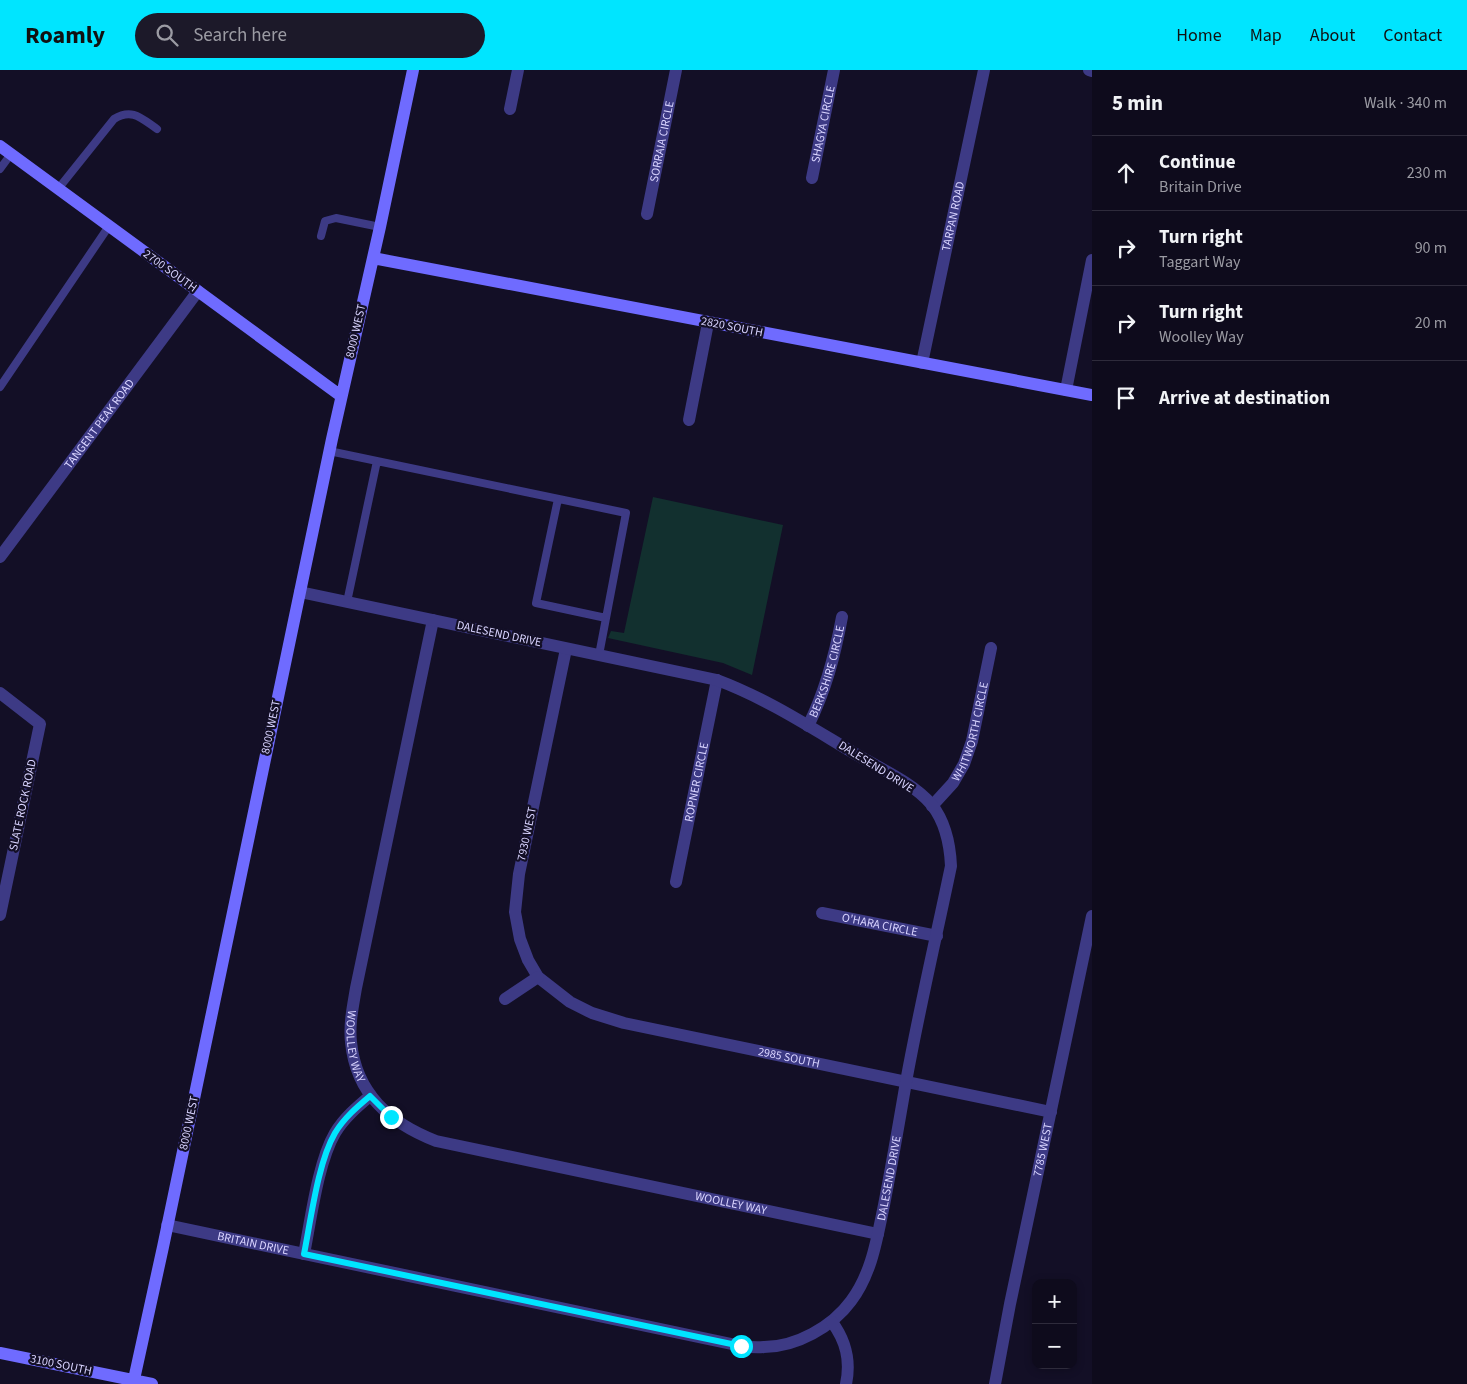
<!DOCTYPE html>
<html lang="en">
<head>
<meta charset="utf-8">
<style>
	body { margin:0; font-family:"Source Sans 3",sans-serif; background:#1c1929; color:#f1f3f6 }
	.controls { position:absolute; right:15px; bottom:15px; display:grid; overflow:hidden; border-radius:10px; box-shadow:0 2px 8px #0003 }
	.controls button { width:45px; height:45px; display:grid; place-items:center; padding:0; border:0; border-bottom:1px solid #2e2b3b; background:#0e0b1c; color:#f1f3f6; font:25px sans-serif }
	.stop { position:absolute; width:15px; height:15px; margin:-11px; border:4px solid #00e5ff; border-radius:50%; background:#fff }
	.stop.end { background:#00e5ff; border-color:#fff; box-shadow:0 1px 5px #0008 }
	.list { margin:0; padding:0; list-style:none }
	h2 { display:flex; justify-content:space-between; align-items:center; height:65px; margin:0; padding:0 20px; font-size:21px }
	h2 small { font-size:16px; font-weight:400; color:#9b9ba3 }
	.list li { display:grid; grid-template-columns:32px 1fr auto; gap:15px; align-items:center; box-sizing:border-box; height:75px; padding:0 20px; border-top:1px solid #2e2b3b }
	.list b { display:block; font-size:19px; white-space:nowrap }
	.list p { margin:0; font-size:16px; white-space:nowrap; color:#9b9ba3 }
	.list em { font-size:16px; font-style:normal; color:#9b9ba3 }
	.icon { flex:none; width:28px; height:28px; fill:none; stroke:currentColor; stroke-width:2; stroke-linecap:round; stroke-linejoin:round }
	.map { position:relative; flex:none; width:1092px; height:1314px; overflow:hidden }
	header { display:flex; align-items:center; gap:30px; box-sizing:border-box; height:70px; padding:0 25px; background:#00e5ff; color:#111 }
	header strong { font-size:24px }
	nav { display:flex; gap:28px; margin-inline-start:auto; font-size:18px }
	.search { width:350px; height:45px; background:#1c1929; display:flex; align-items:center; gap:12px; box-sizing:border-box; padding:0 18px; border-radius:28px; color:#9b9ba3; font-size:19px }
	main { display:flex }
	aside { flex:1; background:#0e0b1c }
	.map>svg:first-child { display:block }
	.green { fill:#12302f }
	.lines { fill:none; stroke-linecap:round; stroke-linejoin:round }
	.lane { stroke:#3d3a85; stroke-width:8 }
	.street { stroke:#3d3a85; stroke-width:12 }
	.secondary { stroke:#6f6bff; stroke-width:12 }
	.route { stroke:#00e5ff; stroke-width:6 }
	.labels { text-anchor:middle; dominant-baseline:central; stroke-width:4.5; stroke-linejoin:round; paint-order:stroke }
	.street-label { font-size:12px; fill:#d9d4ff; stroke:#130f26 }
</style>
</head>
<body>
<header>
<strong>Roamly</strong>
<div class="search"><svg class="icon" aria-label="search" viewBox="0 0 24 24"><circle cx="10" cy="10" r="6"/><path d="M15 15l6 6"/></svg>Search here</div>
<nav><a>Home</a><a>Map</a><a>About</a><a>Contact</a></nav>
</header>
<main>
<div class="map">
<svg width="1092" height="1314" viewBox="0 0 1092 1314">
	<rect width="100%" height="100%" fill="#130f26"/>
	<path class="green" d="M 653,427 L 783,455 L 752,605 L 723,593 L 608,568 L 611,561 L 624,563 Z"/>
	<g class="lines">
		<path class="lane" d="M 0,99 L 11,84
			M 58,119 L 114,49 C 132,38 141,48 157,59
			M 321,166 L 325,151 L 336,148 L 380,157
			M 0,317 L 109,156
			M 329,381 L 626,443 L 599,585
			M 558,429 L 536,533 L 606,548
			M 347,532 L 377,391"/>
		<g class="street">
			<path d="M 1089,0 L 1092,1"/>
			<path d="M 510,39 L 518,0"/>
			<path id="s1" d="M 812,108 L 834,0"/>
			<path id="s2" d="M 647,144 L 676,0"/>
			<path id="s3" d="M 922,293 L 984,0"/>
			<path d="M 1066,320 L 1092,190"/>
			<path d="M 689,350 L 708,253"/>
			<path id="s4" d="M 0,487 L 198,221"/>
			<path id="s5" d="M 433,550 L 356,918 C 353,936 349,954 351,972 C 356,1024 390,1053 436,1071 L 878,1164"/>
			<path id="s6" d="M 566,579 L 519,804 L 515,842 L 520,869 L 528,890 L 538,907 L 570,932 L 592,943 L 624,953 L 1051,1042"/>
			<path d="M 0,623 L 40,654 L 0,845"/>
			<path id="s7" d="M 808,656 C 826,620 835,585 842,547"/>
			<path id="s8" d="M 932,736 L 953,713 L 964,694 L 972,671 L 991,578"/>
			<path id="s9" d="M 676,812 L 717,610"/>
			<path id="s10" d="M 822,843 L 937,866"/>
			<path d="M 505,929 L 538,907"/>
			<path id="s11" d="M 167,1155 L 741,1276 C 748,1277 756,1278 764,1277 C 796,1277 832,1257 851,1231 C 872,1203 877,1168 884,1135 C 892,1094 899,1053 906,1012 C 919,940 936,868 951,796 C 950,774 946,753 932,735 C 913,713 883,700 859,686 C 813,659 768,629 717,610 L 300,522"/>
			<path d="M 304,1184 C 311,1149 318,1092 335,1063 C 344,1048 357,1037 370,1026"/>
			<path d="M 832,1252 C 846,1271 851,1290 846,1314"/>
			<path id="s12" d="M 995,1314 L 1010,1234 L 1092,846"/>
		</g>
		<path class="secondary" d="M 0,76 L 341,326
			M 373,188 L 1092,325
			M 0,1283 L 152,1314
			M 133,1314 L 163,1177 L 332,369 L 380,157 L 413,0"/>
	</g>
	<g class="lines">
		<path class="route" d="M 391,1047 L 370,1026 C 357,1037 344,1048 335,1063 C 318,1092 311,1149 304,1184 L 741,1276"/>
	</g>
	<g class="labels">
		<g class="street-label">
			<text stroke="none"><textPath href="#s1" startOffset="55">SHAGYA CIRCLE</textPath></text>
			<text stroke="none"><textPath href="#s2" startOffset="74">SORRAIA CIRCLE</textPath></text>
			<text stroke="none"><textPath href="#s3" startOffset="150">TARPAN ROAD</textPath></text>
			<text transform="translate(170 201) rotate(36)">2700 SOUTH</text>
			<text transform="translate(732 257) rotate(11)">2820 SOUTH</text>
			<text transform="translate(356 261) rotate(-77)">8000 WEST</text>
			<text stroke="none"><textPath href="#s4" startOffset="166">TANGENT PEAK ROAD</textPath></text>
			<text transform="translate(499 564) rotate(12)">DALESEND DRIVE</text>
			<text stroke="none"><textPath href="#s7" startOffset="58">BERKSHIRE CIRCLE</textPath></text>
			<text transform="translate(271 657) rotate(-78)">8000 WEST</text>
			<text stroke="none"><textPath href="#s8" startOffset="86">WHITWORTH CIRCLE</textPath></text>
			<text transform="translate(876 697) rotate(32)">DALESEND DRIVE</text>
			<text stroke="none"><textPath href="#s9" startOffset="102">ROPNER CIRCLE</textPath></text>
			<text transform="translate(23 735) rotate(-78)">SLATE ROCK ROAD</text>
			<text transform="translate(527 764) rotate(-78)">7930 WEST</text>
			<text stroke="none"><textPath href="#s10" startOffset="59">O'HARA CIRCLE</textPath></text>
			<text stroke="none"><textPath href="#s5" startOffset="435">WOOLLEY WAY</textPath></text>
			<text stroke="none"><textPath href="#s6" startOffset="605">2985 SOUTH</textPath></text>
			<text transform="translate(189 1053) rotate(-78)">8000 WEST</text>
			<text stroke="none"><textPath href="#s12" startOffset="239">7785 WEST</textPath></text>
			<text stroke="none"><textPath href="#s11" startOffset="841">DALESEND DRIVE</textPath></text>
			<text stroke="none"><textPath href="#s5" startOffset="870">WOOLLEY WAY</textPath></text>
			<text stroke="none"><textPath href="#s11" startOffset="88">BRITAIN DRIVE</textPath></text>
			<text transform="translate(61 1295) rotate(12)">3100 SOUTH</text>
		</g>
	</g>
</svg>
<div class="controls">
<button>+</button>
<button>−</button>
</div>
<div class="stop" style="left:741px;top:1276px"></div>
<div class="stop end" style="left:391px;top:1047px"></div>
</div>
<aside>
<h2>5 min<small>Walk · 340 m</small></h2>
<ul class="list">
<li><svg class="icon" aria-label="ahead" viewBox="0 0 24 24"><path d="M12 20V5M6 11l6-6 6 6"/></svg><div><b>Continue</b><p>Britain Drive</p></div><em>230 m</em></li>
<li><svg class="icon" aria-label="right" viewBox="0 0 24 24"><path d="M7 20v-9h11M14 6l5 5-5 5"/></svg><div><b>Turn right</b><p>Taggart Way</p></div><em>90 m</em></li>
<li><svg class="icon" aria-label="right" viewBox="0 0 24 24"><path d="M7 20v-9h11M14 6l5 5-5 5"/></svg><div><b>Turn right</b><p>Woolley Way</p></div><em>20 m</em></li>
<li><svg class="icon" aria-label="arrive" viewBox="0 0 24 24"><path d="M6 21V4h12l-3 4 3 4H6"/></svg><div><b>Arrive at destination</b></div></li>
</ul>
</aside>
</main>
</body>
</html>
